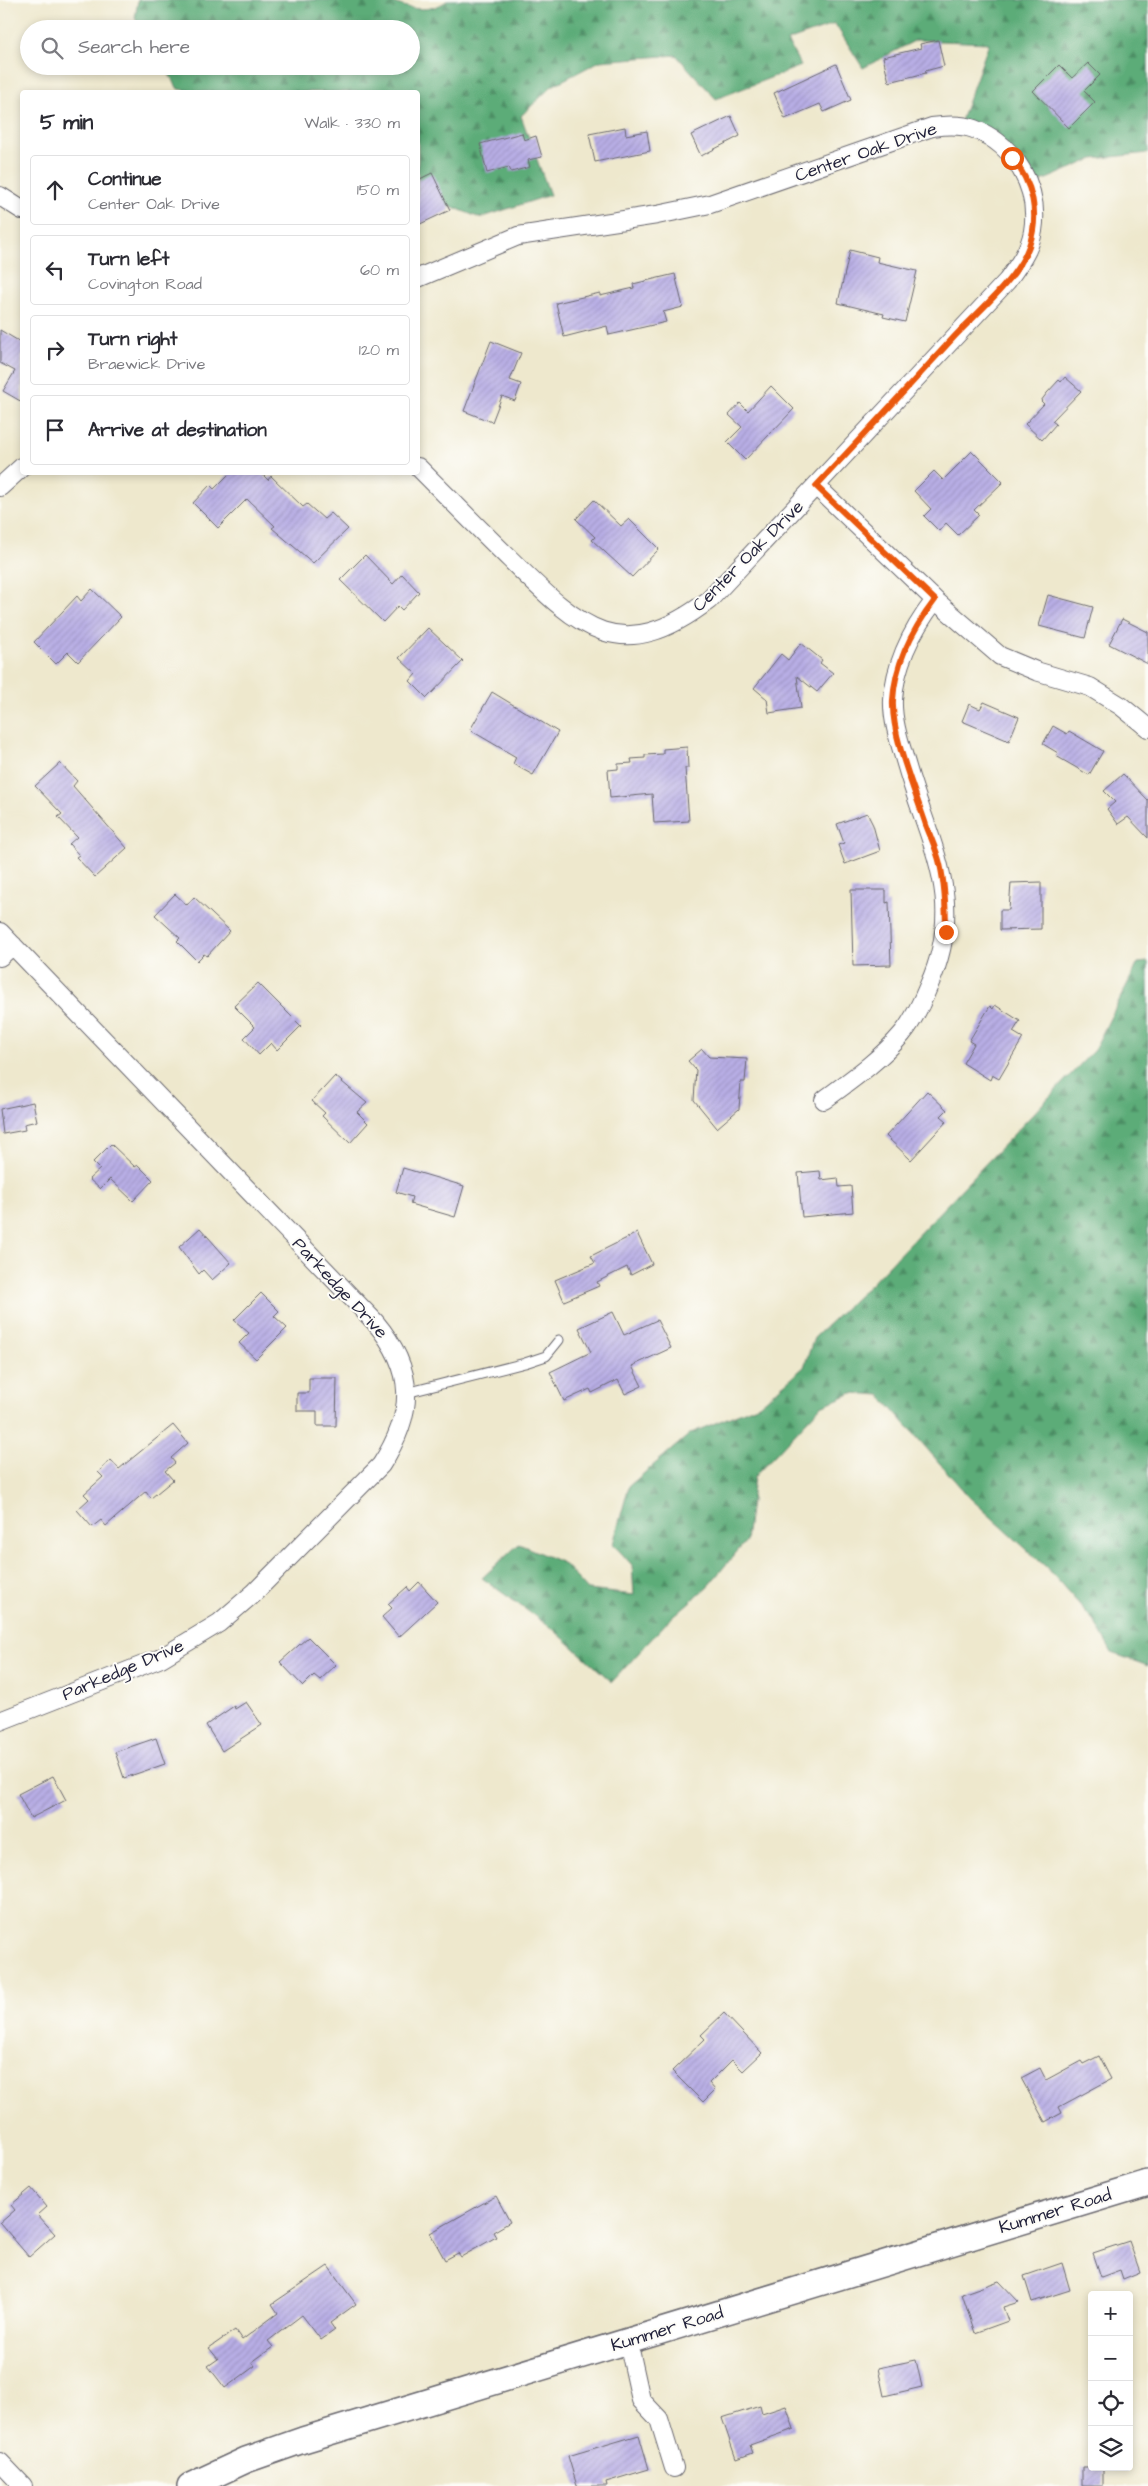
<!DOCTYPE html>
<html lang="en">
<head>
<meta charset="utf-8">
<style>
	body { margin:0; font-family:"Architects Daughter",sans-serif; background:#f2f2f3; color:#2b2b33 }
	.controls { position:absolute; right:15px; bottom:15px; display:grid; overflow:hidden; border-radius:5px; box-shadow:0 2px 8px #0003 }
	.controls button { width:45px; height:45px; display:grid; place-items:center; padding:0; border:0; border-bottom:1px solid #e1e1e2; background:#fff; color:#2b2b33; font:25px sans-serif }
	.stop { position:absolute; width:15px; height:15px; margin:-11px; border:4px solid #ea580c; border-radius:50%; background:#fff }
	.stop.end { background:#ea580c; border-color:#fff; box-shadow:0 1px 5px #0008 }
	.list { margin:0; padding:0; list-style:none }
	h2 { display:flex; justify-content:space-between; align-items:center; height:65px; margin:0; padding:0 20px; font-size:21px }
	h2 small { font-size:16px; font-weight:400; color:#7c7c81 }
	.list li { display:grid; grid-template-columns:32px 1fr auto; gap:15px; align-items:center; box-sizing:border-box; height:70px; margin:0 10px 10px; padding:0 10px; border:1px solid #e1e1e2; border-radius:5px }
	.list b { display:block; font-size:19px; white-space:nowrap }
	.list p { margin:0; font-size:16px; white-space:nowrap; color:#7c7c81 }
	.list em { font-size:16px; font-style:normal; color:#7c7c81 }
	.icon { flex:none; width:28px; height:28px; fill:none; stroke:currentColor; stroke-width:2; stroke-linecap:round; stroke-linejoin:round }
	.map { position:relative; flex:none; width:1148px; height:2486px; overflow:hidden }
	.search { position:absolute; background:#fff; box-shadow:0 2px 8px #0003; left:20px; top:20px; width:400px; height:55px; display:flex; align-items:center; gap:12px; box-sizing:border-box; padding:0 18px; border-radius:28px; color:#7c7c81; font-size:19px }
	.panel { position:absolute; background:#fff; box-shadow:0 2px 8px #0003; left:20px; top:90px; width:400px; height:385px; border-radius:5px }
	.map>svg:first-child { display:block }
	.forest { fill:url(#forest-firs); stroke:#3f675a }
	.building { fill:url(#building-hatch) }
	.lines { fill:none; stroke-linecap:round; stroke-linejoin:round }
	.lane-casing { stroke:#69676e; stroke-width:11 }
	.street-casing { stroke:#69676e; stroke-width:20 }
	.secondary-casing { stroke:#69676e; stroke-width:28 }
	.lane { stroke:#fff; stroke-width:9 }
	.street { stroke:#fff; stroke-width:18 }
	.secondary { stroke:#fff; stroke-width:25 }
	.route { stroke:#ea580c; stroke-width:6 }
	.labels { text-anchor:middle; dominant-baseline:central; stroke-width:4; stroke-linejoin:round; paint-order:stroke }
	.street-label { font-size:18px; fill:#22223b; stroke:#fdfcf7 }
</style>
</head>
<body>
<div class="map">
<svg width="1148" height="2486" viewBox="0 0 1148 2486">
	<defs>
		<pattern id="forest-firs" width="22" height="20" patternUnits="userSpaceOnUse" patternTransform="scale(1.25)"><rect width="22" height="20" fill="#5cac78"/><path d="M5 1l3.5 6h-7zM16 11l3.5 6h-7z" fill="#4c8c64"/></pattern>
		<pattern id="building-hatch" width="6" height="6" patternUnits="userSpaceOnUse" patternTransform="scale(1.25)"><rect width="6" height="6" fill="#b8aee5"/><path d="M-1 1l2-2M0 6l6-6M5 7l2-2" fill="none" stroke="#9e95c5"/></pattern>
	</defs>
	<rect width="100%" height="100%" fill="#fdfcf7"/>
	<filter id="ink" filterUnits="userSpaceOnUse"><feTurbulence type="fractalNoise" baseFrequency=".02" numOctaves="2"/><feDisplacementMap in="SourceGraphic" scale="10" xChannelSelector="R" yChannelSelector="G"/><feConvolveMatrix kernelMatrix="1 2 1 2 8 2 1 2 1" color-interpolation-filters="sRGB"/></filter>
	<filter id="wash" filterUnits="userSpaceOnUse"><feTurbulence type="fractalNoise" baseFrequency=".0096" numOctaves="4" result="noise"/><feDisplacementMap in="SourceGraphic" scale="20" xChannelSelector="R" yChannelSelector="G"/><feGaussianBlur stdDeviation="1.12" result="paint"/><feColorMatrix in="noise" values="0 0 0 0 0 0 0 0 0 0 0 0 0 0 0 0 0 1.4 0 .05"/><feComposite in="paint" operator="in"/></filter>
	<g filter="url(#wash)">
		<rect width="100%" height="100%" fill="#eee8cd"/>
		<path class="forest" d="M 138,0 L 386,0 C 406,8 429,15 448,0 L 1148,0 L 1148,153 L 1093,159 L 1030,186 L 1024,172 L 959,126 L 989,43 L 916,40 L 863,68 L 835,24 L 787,41 L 801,66 L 716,99 L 676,55 L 600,61 L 552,86 L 521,116 L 550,195 L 480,218 L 438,201 L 418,196 L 418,92 L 202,92 L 178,89 L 164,66 L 411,66 L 411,29 L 141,29 L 135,18 Z
			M 1148,962 L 1148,1666 L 1112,1653 L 1094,1621 L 1046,1567 L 969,1497 L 880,1395 L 852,1393 L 821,1406 L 754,1477 L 746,1541 L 708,1586 L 668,1621 L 612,1682 L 554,1630 L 482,1578 L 519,1544 L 563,1563 L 588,1590 L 634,1595 L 632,1565 L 613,1544 L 629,1486 L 691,1433 L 759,1405 L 804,1367 L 814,1338 L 871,1284 L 1094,1050 L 1138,963 Z"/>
		<g id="blocks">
			<path class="building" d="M 938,40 L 944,66 L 925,71 L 926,73 L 889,82 L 883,57 L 921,48 L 920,44 Z
				M 1088,63 L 1100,75 L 1084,91 L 1095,102 L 1069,128 L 1033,91 L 1059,65 L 1072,78 Z
				M 836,64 L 851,100 L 824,112 L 820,104 L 785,119 L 774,93 Z
				M 731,116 L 740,136 L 701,156 L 691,135 Z
				M 625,127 L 626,135 L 647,131 L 650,151 L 595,162 L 589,134 Z
				M 522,133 L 524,140 L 536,136 L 542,157 L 528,160 L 530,167 L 511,172 L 509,167 L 487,173 L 480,144 Z
				M 432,173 L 450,210 L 418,225 L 418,180 Z
				M 850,250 L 878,257 L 877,262 L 917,271 L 905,322 L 883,317 L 884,314 L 838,303 Z
				M 675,274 L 683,307 L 663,312 L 666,322 L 609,335 L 607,326 L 564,337 L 556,303 L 600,293 L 600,296 L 634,288 L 633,284 Z
				M 0,330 L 22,343 L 22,402 L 3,391 L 15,371 L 0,363 Z
				M 491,341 L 521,353 L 510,380 L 521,384 L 515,401 L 502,396 L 492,422 L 464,411 Z
				M 1065,377 L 1081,391 L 1052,421 L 1056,424 L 1042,440 L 1025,424 L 1044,404 L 1041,401 L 1047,393 L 1059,380 L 1061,382 Z
				M 771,386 L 794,409 L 745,460 L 727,442 L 742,427 L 729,415 L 740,403 L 748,411 Z
				M 972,451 L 1003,482 L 974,510 L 979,515 L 958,535 L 946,523 L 939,531 L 924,516 L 931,509 L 914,491 L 934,471 L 943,480 Z
				M 231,472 L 260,472 L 268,480 L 271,476 L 303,507 L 307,504 L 324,519 L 331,513 L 348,529 L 313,563 L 272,528 L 275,526 L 247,499 L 218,528 L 193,503 L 210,485 L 214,489 Z
				M 594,500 L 621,526 L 629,519 L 659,549 L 632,577 L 592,540 L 595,537 L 576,519 Z
				M 365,555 L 393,584 L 402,574 L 419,592 L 402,610 L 398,606 L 383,622 L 340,580 Z
				M 92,589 L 121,617 L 78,662 L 68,652 L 56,664 L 34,642 L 77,596 L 81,601 Z
				M 1048,595 L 1093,607 L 1085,638 L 1039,626 Z
				M 1122,619 L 1148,632 L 1148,664 L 1109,644 Z
				M 428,628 L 463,661 L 427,698 L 410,681 L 416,674 L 399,658 Z
				M 801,643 L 822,660 L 820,663 L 833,673 L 817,692 L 797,676 L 801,708 L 769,713 L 767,699 L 754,688 L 781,654 L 788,660 Z
				M 492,692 L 558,732 L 533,775 L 513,764 L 516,757 L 470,730 Z
				M 984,702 L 1019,717 L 1009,741 L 962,721 L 969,704 L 980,709 Z
				M 1053,726 L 1067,734 L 1069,731 L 1103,751 L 1089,775 L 1056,756 L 1058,753 L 1043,744 Z
				M 687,747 L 688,768 L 685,768 L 689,821 L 654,823 L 652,794 L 610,798 L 608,770 L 618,769 L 618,764 L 632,763 L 631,759 L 645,758 L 645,755 L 663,754 L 663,749 Z
				M 60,763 L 77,781 L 73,786 L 127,848 L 95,877 L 76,857 L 79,855 L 69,844 L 77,837 L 58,817 L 62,814 L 35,786 Z
				M 1123,774 L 1148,800 L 1148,838 L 1128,817 L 1118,824 L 1107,809 L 1115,802 L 1104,791 Z
				M 867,813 L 873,825 L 880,851 L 845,864 L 838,845 L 844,843 L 837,824 Z
				M 1041,882 L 1041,929 L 1000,930 L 1000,910 L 1009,910 L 1011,883 Z
				M 851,890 L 886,890 L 886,903 L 889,902 L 891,965 L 853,966 Z
				M 175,894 L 187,905 L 194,897 L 230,931 L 207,956 L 204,954 L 197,961 L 177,941 L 180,938 L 155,915 Z
				M 258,983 L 301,1026 L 277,1050 L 271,1043 L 259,1055 L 244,1038 L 255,1027 L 234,1006 Z
				M 995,1005 L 1020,1021 L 1013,1032 L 1023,1038 L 999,1079 L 992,1075 L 990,1080 L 963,1063 L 974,1044 L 969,1041 L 990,1006 L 993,1009 Z
				M 702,1049 L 709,1057 L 747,1059 L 745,1082 L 741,1082 L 739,1109 L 717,1128 L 694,1100 L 696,1070 L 688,1061 Z
				M 335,1076 L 367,1103 L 357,1112 L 368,1123 L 350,1143 L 322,1116 L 325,1113 L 312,1101 Z
				M 927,1091 L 947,1110 L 941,1116 L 947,1121 L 911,1160 L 886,1136 Z
				M 33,1102 L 37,1121 L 24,1124 L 25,1130 L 3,1134 L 0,1109 Z
				M 111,1144 L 135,1167 L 138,1165 L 153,1180 L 133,1201 L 110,1179 L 100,1189 L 89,1179 L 100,1169 L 93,1162 Z
				M 403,1168 L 464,1186 L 455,1217 L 410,1204 L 412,1197 L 396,1192 Z
				M 820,1171 L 821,1180 L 838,1178 L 839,1187 L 851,1186 L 853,1212 L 802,1217 L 798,1173 Z
				M 200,1228 L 231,1263 L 212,1280 L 203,1270 L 199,1274 L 179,1247 Z
				M 637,1233 L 652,1264 L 631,1275 L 627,1267 L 597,1282 L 599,1286 L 564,1301 L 555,1280 L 595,1263 L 591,1256 Z
				M 261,1293 L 279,1311 L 274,1316 L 287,1328 L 256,1359 L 239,1343 L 249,1333 L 234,1320 Z
				M 613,1312 L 624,1335 L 657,1320 L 671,1348 L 632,1366 L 642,1386 L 625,1394 L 618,1380 L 592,1393 L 590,1389 L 564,1401 L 550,1372 L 591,1352 L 579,1328 Z
				M 309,1378 L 337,1378 L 336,1426 L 317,1426 L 317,1411 L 297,1411 L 297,1393 L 309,1393 Z
				M 173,1425 L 188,1443 L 171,1458 L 175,1463 L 165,1471 L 173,1480 L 151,1498 L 146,1491 L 106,1526 L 101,1520 L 92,1527 L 77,1510 L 89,1499 L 84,1494 L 103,1477 L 98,1472 L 111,1460 L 119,1469 Z
				M 419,1582 L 437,1602 L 399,1637 L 382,1617 L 392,1608 L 388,1604 L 407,1587 L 410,1591 Z
				M 308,1637 L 336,1665 L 320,1680 L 314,1675 L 303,1686 L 280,1662 Z
				M 246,1702 L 262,1725 L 222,1751 L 206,1725 L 234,1706 L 235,1709 Z
				M 156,1738 L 165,1764 L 124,1778 L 115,1752 Z
				M 53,1776 L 66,1800 L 31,1818 L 18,1794 Z
				M 724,2013 L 762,2053 L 743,2071 L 732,2060 L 709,2083 L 715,2090 L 703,2102 L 672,2071 L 705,2039 L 701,2035 Z
				M 1099,2056 L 1111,2079 L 1059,2107 L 1062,2113 L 1045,2122 L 1021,2078 L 1040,2068 L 1046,2080 L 1081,2061 L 1083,2064 Z
				M 31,2188 L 47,2207 L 38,2215 L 55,2234 L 29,2257 L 0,2223 L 15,2210 L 11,2205 Z
				M 496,2196 L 510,2222 L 493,2232 L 496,2237 L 461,2257 L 458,2253 L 445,2260 L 430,2233 Z
				M 1129,2241 L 1140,2272 L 1123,2279 L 1120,2270 L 1101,2277 L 1093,2253 Z
				M 1062,2263 L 1070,2290 L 1032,2302 L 1024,2276 Z
				M 328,2266 L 356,2304 L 330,2323 L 335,2330 L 321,2340 L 302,2315 L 268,2341 L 273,2347 L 252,2362 L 255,2366 L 225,2388 L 208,2366 L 218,2359 L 209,2348 L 235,2330 L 242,2340 L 278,2313 L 272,2304 Z
				M 999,2281 L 1019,2302 L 1003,2307 L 1008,2321 L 975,2333 L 962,2294 Z
				M 916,2360 L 922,2387 L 884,2396 L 878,2368 Z
				M 760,2406 L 762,2414 L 786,2406 L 794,2429 L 750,2445 L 753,2453 L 736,2459 L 722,2418 Z
				M 639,2435 L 649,2469 L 606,2482 L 607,2486 L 577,2486 L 568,2456 Z
				M 1082,2467 L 1103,2467 L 1103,2486 L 1082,2486 Z"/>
		</g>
	</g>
	<g filter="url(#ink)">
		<use href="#blocks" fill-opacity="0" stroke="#69676e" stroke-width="1"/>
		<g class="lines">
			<g class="lane-casing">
				<path id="lane" d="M 406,1393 L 525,1363 L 546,1356 L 559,1340"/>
			</g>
			<g class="street-casing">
				<path id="street" d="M 0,196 L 22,210
					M 418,278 L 518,236 L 657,215 L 710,204 L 932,127 C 946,125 961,124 974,129 C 1015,145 1040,188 1033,231 C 1030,250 1018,266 1007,281 L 709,600 C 620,668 580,628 512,561 C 480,530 449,498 418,467
					M 816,486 L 935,600 L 1000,656 L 1036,671 L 1090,687 L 1121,706 L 1148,728
					M 0,487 L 22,467
					M 0,932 L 375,1322 C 416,1371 415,1412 381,1465 L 255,1592 L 219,1623 L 161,1658 L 0,1721
					M 0,957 L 13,945
					M 824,1100 C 851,1080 880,1060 902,1034 C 914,1020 922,1002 929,985 C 967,900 930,847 907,767 C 901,746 892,722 893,700 C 895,663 912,630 935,600
					M 628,2341 L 641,2400 L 659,2419 L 674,2468
					M 0,2462 L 23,2486"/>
			</g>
			<g class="secondary-casing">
				<path id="secondary" d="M 190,2486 L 246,2460 L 303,2440 L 1148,2183"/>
			</g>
			<use href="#lane" class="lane"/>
			<use href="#street" class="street"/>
			<use href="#secondary" class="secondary"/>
		</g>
	</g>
	<g class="lines" filter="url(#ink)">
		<path class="route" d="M 946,932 C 946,909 945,886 940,864 C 937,851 931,838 926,825 C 915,791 891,735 893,700 C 895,663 912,630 935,600 L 816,486 C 863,436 909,386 955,336 C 979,311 1018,278 1029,246 C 1040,214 1033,183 1012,158"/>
	</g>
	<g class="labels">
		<g class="street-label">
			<text transform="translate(866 152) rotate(-19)">Center Oak Drive</text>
			<text transform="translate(748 556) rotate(-45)">Center Oak Drive</text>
			<text transform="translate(340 1288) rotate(47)">Parkedge Drive</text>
			<text transform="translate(123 1670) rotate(-23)">Parkedge Drive</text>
			<text transform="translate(1055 2211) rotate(-17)">Kummer Road</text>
			<text transform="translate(667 2329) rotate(-17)">Kummer Road</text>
		</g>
	</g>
</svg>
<div class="controls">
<button>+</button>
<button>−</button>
<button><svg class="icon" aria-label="locate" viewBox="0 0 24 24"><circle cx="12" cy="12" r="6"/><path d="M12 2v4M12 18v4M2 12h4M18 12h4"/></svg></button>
<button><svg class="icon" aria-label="layers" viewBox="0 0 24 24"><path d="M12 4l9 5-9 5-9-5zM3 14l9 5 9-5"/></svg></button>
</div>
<div class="stop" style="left:1012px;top:158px"></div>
<div class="stop end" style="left:946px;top:932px"></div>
<div class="search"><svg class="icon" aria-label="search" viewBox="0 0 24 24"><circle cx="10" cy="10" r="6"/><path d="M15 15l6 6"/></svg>Search here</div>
<section class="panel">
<h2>5 min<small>Walk · 330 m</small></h2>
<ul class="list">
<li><svg class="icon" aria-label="ahead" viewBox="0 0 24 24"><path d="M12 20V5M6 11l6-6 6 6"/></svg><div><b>Continue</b><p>Center Oak Drive</p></div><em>150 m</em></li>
<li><svg class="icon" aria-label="left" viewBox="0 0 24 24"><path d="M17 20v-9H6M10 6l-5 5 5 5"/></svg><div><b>Turn left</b><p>Covington Road</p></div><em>60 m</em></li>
<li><svg class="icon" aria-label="right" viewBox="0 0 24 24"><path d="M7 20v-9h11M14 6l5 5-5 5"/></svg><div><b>Turn right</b><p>Braewick Drive</p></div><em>120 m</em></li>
<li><svg class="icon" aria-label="arrive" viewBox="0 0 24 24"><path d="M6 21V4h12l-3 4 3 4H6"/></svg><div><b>Arrive at destination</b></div></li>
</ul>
</section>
</div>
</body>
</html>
